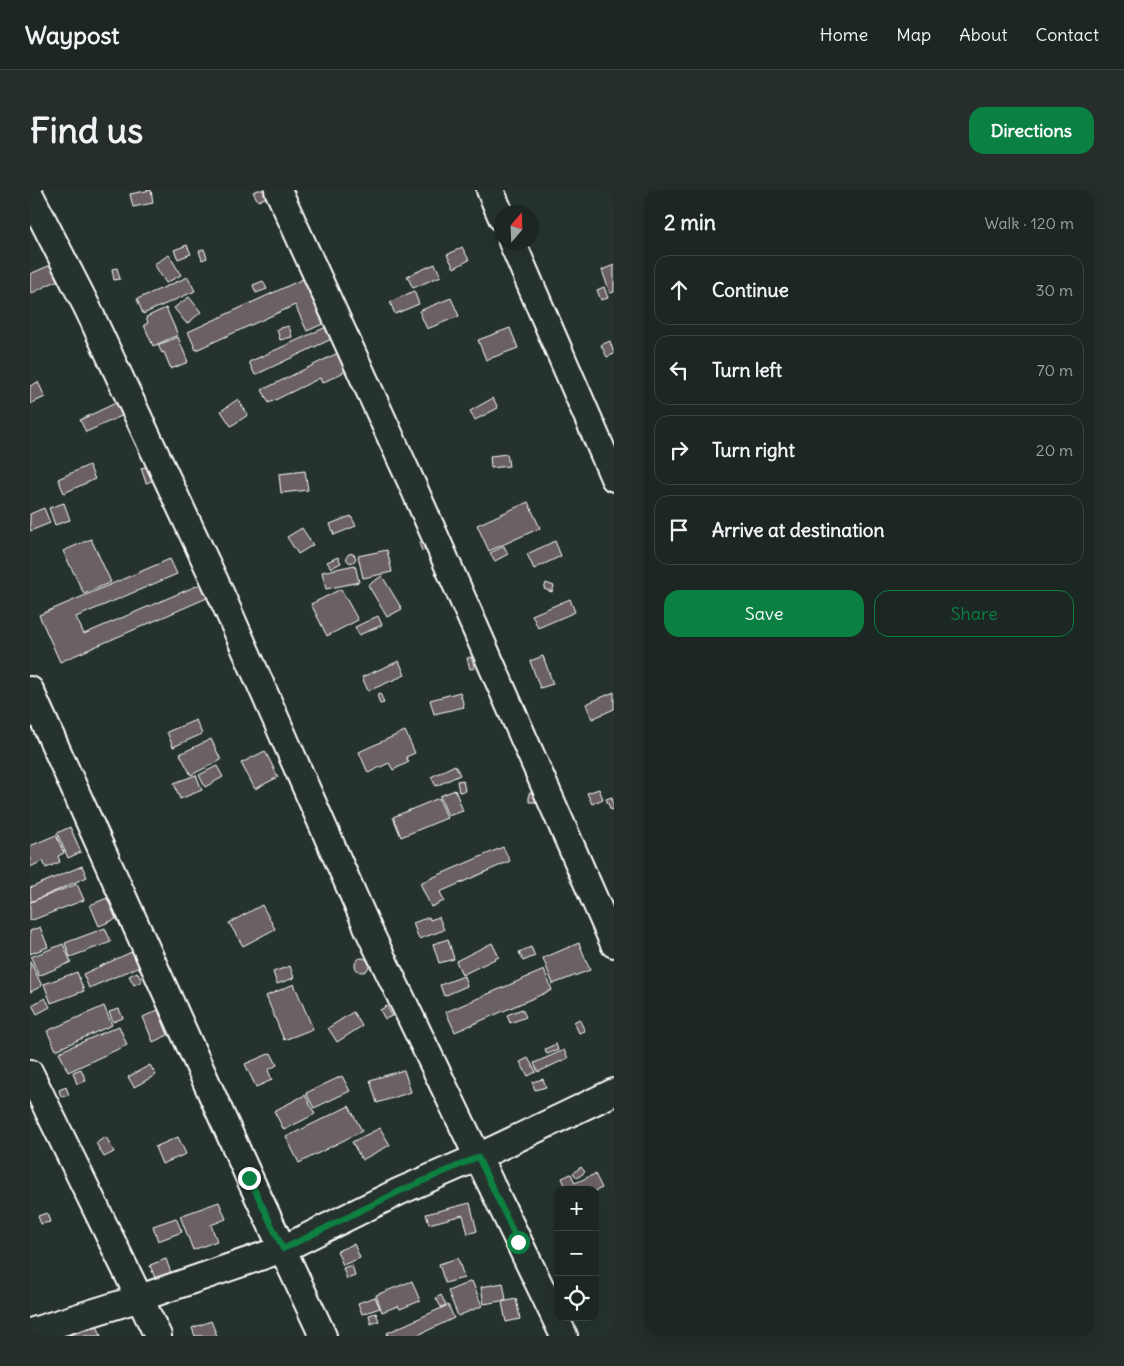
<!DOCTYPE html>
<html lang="en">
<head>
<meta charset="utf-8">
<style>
	body { margin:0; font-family:Delius,sans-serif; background:#252e2a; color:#f1f3f6 }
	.controls { position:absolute; right:15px; bottom:15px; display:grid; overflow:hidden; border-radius:10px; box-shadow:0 5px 20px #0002 }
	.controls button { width:45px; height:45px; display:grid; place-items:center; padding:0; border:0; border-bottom:1px solid #3a4340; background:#1c2622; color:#f1f3f6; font:25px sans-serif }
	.compass { position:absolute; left:464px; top:15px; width:45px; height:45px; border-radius:50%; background:#1c2622; box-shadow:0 5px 20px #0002; rotate:19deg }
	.stop { position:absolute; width:15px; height:15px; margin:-11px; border:4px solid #0b8043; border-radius:50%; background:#fff }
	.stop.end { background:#0b8043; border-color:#fff; box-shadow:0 1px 5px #0008 }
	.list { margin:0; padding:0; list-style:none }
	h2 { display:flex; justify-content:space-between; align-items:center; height:65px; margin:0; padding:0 20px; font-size:21px }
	h2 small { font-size:16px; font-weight:400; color:#a0a5a5 }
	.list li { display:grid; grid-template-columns:32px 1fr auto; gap:15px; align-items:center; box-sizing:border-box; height:70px; margin:0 10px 10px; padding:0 10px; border:1px solid #3a4340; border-radius:15px }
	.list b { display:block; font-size:19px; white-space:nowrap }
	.list em { font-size:16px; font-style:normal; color:#a0a5a5 }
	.actions { display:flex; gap:10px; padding:15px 20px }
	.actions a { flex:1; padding:11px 0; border:1px solid #0b8043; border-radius:15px; text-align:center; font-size:18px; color:#0b8043 }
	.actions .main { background:#0b8043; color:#fff }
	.icon { flex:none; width:28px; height:28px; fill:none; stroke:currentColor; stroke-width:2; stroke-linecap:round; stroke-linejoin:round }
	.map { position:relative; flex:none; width:584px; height:1146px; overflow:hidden; border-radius:15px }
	header { display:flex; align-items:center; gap:30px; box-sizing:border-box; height:70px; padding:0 25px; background:#1c2622; border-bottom:1px solid #3a4340 }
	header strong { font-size:24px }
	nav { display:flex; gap:28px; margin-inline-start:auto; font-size:18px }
	.intro { display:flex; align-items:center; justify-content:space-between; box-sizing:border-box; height:120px; padding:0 30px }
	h1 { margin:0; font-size:35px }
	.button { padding:12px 22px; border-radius:15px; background:#0b8043; color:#fff; font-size:18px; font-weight:700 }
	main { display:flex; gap:30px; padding:0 30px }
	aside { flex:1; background:#1c2622; border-radius:15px; box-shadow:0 5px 20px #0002 }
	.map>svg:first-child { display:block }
	.building { fill:#6a6065; stroke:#fff }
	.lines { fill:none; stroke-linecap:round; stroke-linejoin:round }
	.minor-casing { stroke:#fff; stroke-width:30 }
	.minor { stroke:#26332d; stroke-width:26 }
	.route { stroke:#0b8043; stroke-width:6 }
</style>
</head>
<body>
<header>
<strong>Waypost</strong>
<nav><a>Home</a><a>Map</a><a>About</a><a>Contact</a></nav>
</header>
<div class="intro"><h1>Find us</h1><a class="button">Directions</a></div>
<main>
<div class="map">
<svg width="584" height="1146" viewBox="0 0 584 1146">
	<rect width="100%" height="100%" fill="#26332d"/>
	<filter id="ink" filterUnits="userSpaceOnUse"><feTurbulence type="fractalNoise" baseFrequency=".02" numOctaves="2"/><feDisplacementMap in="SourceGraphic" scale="10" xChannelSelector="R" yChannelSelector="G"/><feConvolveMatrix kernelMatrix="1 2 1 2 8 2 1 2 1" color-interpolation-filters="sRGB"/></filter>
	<g filter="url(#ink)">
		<path class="building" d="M 121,0 L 123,13 L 103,17 L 100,4 Z
			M 228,0 L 234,0 L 237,7 L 228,11 L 223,2 Z
			M 157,55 L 161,64 L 148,69 L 144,60 Z
			M 432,57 L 439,70 L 424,78 L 417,65 Z
			M 174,59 L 177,68 L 172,70 L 169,61 Z
			M 139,65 L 151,85 L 136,93 L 124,74 Z
			M 23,74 L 28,90 L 0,104 L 0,84 Z
			M 405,74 L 411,86 L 383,98 L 377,86 Z
			M 584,75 L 584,102 L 580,103 L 572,80 Z
			M 87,78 L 90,89 L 84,90 L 82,79 Z
			M 158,87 L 165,101 L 113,124 L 107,109 Z
			M 275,88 L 295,133 L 277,141 L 265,115 L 166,160 L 158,142 Z
			M 233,91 L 237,99 L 226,103 L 223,95 Z
			M 574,97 L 578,108 L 571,110 L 567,100 Z
			M 384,101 L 389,114 L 365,124 L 360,112 Z
			M 159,107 L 171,122 L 157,134 L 144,118 Z
			M 421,108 L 429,126 L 397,139 L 389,121 Z
			M 136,118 L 148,145 L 123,156 L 114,135 L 118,133 L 116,127 Z
			M 303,134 L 308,146 L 225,185 L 219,172 Z
			M 259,136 L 262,147 L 250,150 L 247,139 Z
			M 480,138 L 488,158 L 456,170 L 448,150 Z
			M 148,147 L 158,172 L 141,179 L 134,162 L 132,163 L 128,155 Z
			M 580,151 L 584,164 L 577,167 L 571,155 Z
			M 308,163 L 316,181 L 292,193 L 290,188 L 239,213 L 232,200 Z
			M 8,192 L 15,207 L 0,214 L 0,196 Z
			M 463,208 L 468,218 L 445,230 L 440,221 Z
			M 208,209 L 218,225 L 201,236 L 191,221 Z
			M 90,211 L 96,224 L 56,242 L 50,230 Z
			M 477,264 L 479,276 L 461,278 L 460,266 Z
			M 59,275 L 65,289 L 34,303 L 28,289 Z
			M 119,276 L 124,290 L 116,293 L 111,278 Z
			M 275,281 L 278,300 L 251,303 L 249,284 Z
			M 498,312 L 510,338 L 459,361 L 447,335 Z
			M 34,313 L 40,330 L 25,335 L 19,318 Z
			M 14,318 L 20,333 L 0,341 L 0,324 Z
			M 321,326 L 326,336 L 304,345 L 300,334 Z
			M 272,338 L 283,355 L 268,364 L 257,347 Z
			M 61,349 L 81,392 L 54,404 L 33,361 Z
			M 398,349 L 402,357 L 392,361 L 389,353 Z
			M 525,351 L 531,366 L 504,379 L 497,364 Z
			M 474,356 L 478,364 L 465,371 L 460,363 Z
			M 357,360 L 362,382 L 333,388 L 328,366 Z
			M316.5 368a4.5 4.5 0 1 1 9 0a4.5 4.5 0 1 1-9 0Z
			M 308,367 L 311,373 L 301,378 L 297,372 Z
			M 140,369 L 147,384 L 46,427 L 54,444 L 171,394 L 177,408 L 30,472 L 9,425 Z
			M 325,375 L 329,392 L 296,399 L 292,382 Z
			M 352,386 L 372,419 L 357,427 L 338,395 Z
			M 516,393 L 524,396 L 522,402 L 514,399 Z
			M 311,399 L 328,430 L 297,446 L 281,414 Z
			M 540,409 L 545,422 L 508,438 L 502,425 Z
			M 348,426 L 352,435 L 329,445 L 325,437 Z
			M 513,466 L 523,494 L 510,498 L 500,471 Z
			M 441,467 L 445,478 L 440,479 L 437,468 Z
			M 369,471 L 375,485 L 338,501 L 332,487 Z
			M 430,502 L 434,517 L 404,524 L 400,510 Z
			M 584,502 L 584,519 L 562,529 L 556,514 Z
			M 350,503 L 354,513 L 350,514 L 347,505 Z
			M 166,530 L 172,544 L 143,557 L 137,542 Z
			M 375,541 L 385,563 L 376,567 L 379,572 L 363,580 L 359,573 L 338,583 L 329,562 Z
			M 181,549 L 191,570 L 161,585 L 150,564 Z
			M 235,561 L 248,587 L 225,599 L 211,573 Z
			M 425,575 L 430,585 L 406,596 L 401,587 Z
			M 187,576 L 193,587 L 175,597 L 169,585 Z
			M 166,585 L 172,600 L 150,609 L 144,593 Z
			M 433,590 L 435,601 L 429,602 L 427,591 Z
			M 569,599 L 573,609 L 562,614 L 557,603 Z
			M 425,600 L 433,621 L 418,626 L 410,606 Z
			M 499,603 L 507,603 L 507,612 L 499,612 Z
			M 582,607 L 584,619 L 581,620 L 576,609 Z
			M 409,608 L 417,628 L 371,647 L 363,627 Z
			M 40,637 L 51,662 L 38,668 L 27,643 Z
			M 26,645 L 34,663 L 28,666 L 30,672 L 16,678 L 13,671 L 0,677 L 0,656 Z
			M 473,657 L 480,671 L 410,702 L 414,711 L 401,717 L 390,693 Z
			M 52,676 L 57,687 L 1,712 L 0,698 Z
			M 47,694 L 54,710 L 0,731 L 0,712 Z
			M 77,708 L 86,729 L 69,736 L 60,715 Z
			M 232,715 L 245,739 L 213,756 L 199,733 Z
			M 399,727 L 400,730 L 409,727 L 414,740 L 389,749 L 383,733 Z
			M 10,737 L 18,757 L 0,764 L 0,741 Z
			M 75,738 L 81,752 L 40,767 L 35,753 Z
			M 418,749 L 424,769 L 409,773 L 403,754 Z
			M 462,753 L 469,767 L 432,785 L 426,771 Z
			M 549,753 L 560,780 L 523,794 L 513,768 Z
			M 33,754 L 41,772 L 9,786 L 1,767 Z
			M 501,757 L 505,766 L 493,771 L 489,762 Z
			M 106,760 L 113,775 L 59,798 L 53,784 Z
			M325 775a7 7 0 1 1 14 0a7 7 0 1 1-14 0Z
			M 0,771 L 12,796 L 0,802 Z
			M 260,776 L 264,788 L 247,794 L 243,782 Z
			M 514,780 L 522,800 L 425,842 L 416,822 Z
			M 47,782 L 54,801 L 21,813 L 14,794 Z
			M 107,782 L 112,791 L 104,795 L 99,786 Z
			M 434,786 L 437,796 L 414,806 L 410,795 Z
			M 264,794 L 283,839 L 254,850 L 236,806 Z
			M 15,808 L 20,817 L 7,824 L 2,815 Z
			M 74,816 L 82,835 L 26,860 L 17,841 Z
			M 357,816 L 362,826 L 355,829 L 350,820 Z
			M 89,819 L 93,828 L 83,832 L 79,822 Z
			M 492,819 L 496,827 L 480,833 L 477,825 Z
			M 128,820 L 138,845 L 123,852 L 113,827 Z
			M 323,822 L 332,836 L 307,852 L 298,838 Z
			M 549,829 L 555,841 L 549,843 L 544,832 Z
			M 89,836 L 97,855 L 38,882 L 29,862 Z
			M 526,854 L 528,860 L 517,864 L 515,859 Z
			M 534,860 L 538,868 L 508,882 L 504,873 Z
			M 241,863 L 247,875 L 238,880 L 242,890 L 226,897 L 215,874 Z
			M 498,868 L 506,882 L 498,886 L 490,872 Z
			M 120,875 L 126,885 L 104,897 L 98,887 Z
			M 51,879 L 56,891 L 47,894 L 43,882 Z
			M 374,880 L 381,902 L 347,913 L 340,890 Z
			M 312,886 L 320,901 L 284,918 L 276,903 Z
			M 513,889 L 516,897 L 505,900 L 502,892 Z
			M 36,897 L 39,905 L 31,907 L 29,900 Z
			M 275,905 L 285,924 L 254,940 L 244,921 Z
			M 319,916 L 332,941 L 269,973 L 256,947 Z
			M 350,938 L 360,955 L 332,970 L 322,952 Z
			M 76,947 L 84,962 L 74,967 L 66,953 Z
			M 148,947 L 156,964 L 132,974 L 125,957 Z
			M 551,977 L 555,982 L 547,988 L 543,983 Z
			M 541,984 L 545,993 L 565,984 L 572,998 L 565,1001 L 537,1000 L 532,988 Z
			M 189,1012 L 196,1029 L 181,1035 L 187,1051 L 163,1060 L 150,1026 Z
			M 440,1013 L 447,1041 L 438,1044 L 433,1025 L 399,1034 L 396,1024 Z
			M 17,1023 L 20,1032 L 11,1034 L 8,1026 Z
			M 146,1028 L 152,1042 L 128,1051 L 123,1036 Z
			M 324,1054 L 330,1068 L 313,1075 L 307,1061 Z
			M 428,1068 L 434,1088 L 415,1093 L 409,1074 Z
			M 136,1069 L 141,1083 L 125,1088 L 120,1075 Z
			M 322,1075 L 325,1086 L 317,1089 L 313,1078 Z
			M 382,1091 L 390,1111 L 370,1119 L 368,1116 L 352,1122 L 346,1105 Z
			M 442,1091 L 452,1116 L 428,1126 L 418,1101 Z
			M 473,1093 L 476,1110 L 454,1114 L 451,1097 Z
			M 411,1105 L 416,1115 L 411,1117 L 406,1108 Z
			M 345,1107 L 350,1118 L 332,1124 L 328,1113 Z
			M 486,1109 L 490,1129 L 476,1132 L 472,1112 Z
			M 418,1115 L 424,1128 L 386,1146 L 358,1146 L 357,1143 Z
			M 346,1123 L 349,1131 L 341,1134 L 339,1125 Z
			M 181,1131 L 187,1146 L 165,1146 L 162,1138 Z
			M 67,1135 L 71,1146 L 38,1146 L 37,1145 Z"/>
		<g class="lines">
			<g class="minor-casing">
				<path id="minor" d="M 248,0 L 383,296 L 584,754
					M 460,0 L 472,28
					M 0,5 L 57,117 L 189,400 L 340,743 L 534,1146
					M 482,52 L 584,288
					M 0,500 L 219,987 L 293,1146
					M 0,883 L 128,1146
					M 0,1142 L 110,1108 L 253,1059 L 368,1002 L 448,967 L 584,902"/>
			</g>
			<use href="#minor" class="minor"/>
		</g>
	</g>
	<g class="lines" filter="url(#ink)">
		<path class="route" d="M 219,988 L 253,1059 L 368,1002 L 448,967 L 488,1052"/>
	</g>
</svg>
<div class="controls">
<button>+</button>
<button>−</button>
<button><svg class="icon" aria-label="locate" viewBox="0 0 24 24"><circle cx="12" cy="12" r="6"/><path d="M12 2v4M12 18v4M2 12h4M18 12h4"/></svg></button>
</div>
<svg class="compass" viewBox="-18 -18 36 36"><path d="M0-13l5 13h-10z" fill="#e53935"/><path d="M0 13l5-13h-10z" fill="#a0a5a5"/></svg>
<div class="stop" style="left:488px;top:1052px"></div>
<div class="stop end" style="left:219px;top:988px"></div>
</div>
<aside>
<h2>2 min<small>Walk · 120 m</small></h2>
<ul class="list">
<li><svg class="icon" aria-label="ahead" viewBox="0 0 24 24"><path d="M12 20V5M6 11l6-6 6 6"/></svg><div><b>Continue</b></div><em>30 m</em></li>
<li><svg class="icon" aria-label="left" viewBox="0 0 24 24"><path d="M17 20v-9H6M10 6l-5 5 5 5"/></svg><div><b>Turn left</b></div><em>70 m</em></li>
<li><svg class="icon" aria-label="right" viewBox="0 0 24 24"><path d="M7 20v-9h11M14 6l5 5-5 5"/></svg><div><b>Turn right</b></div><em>20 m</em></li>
<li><svg class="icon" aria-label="arrive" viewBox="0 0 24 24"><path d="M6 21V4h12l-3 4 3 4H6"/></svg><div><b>Arrive at destination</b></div></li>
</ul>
<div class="actions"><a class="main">Save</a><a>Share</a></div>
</aside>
</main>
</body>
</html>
